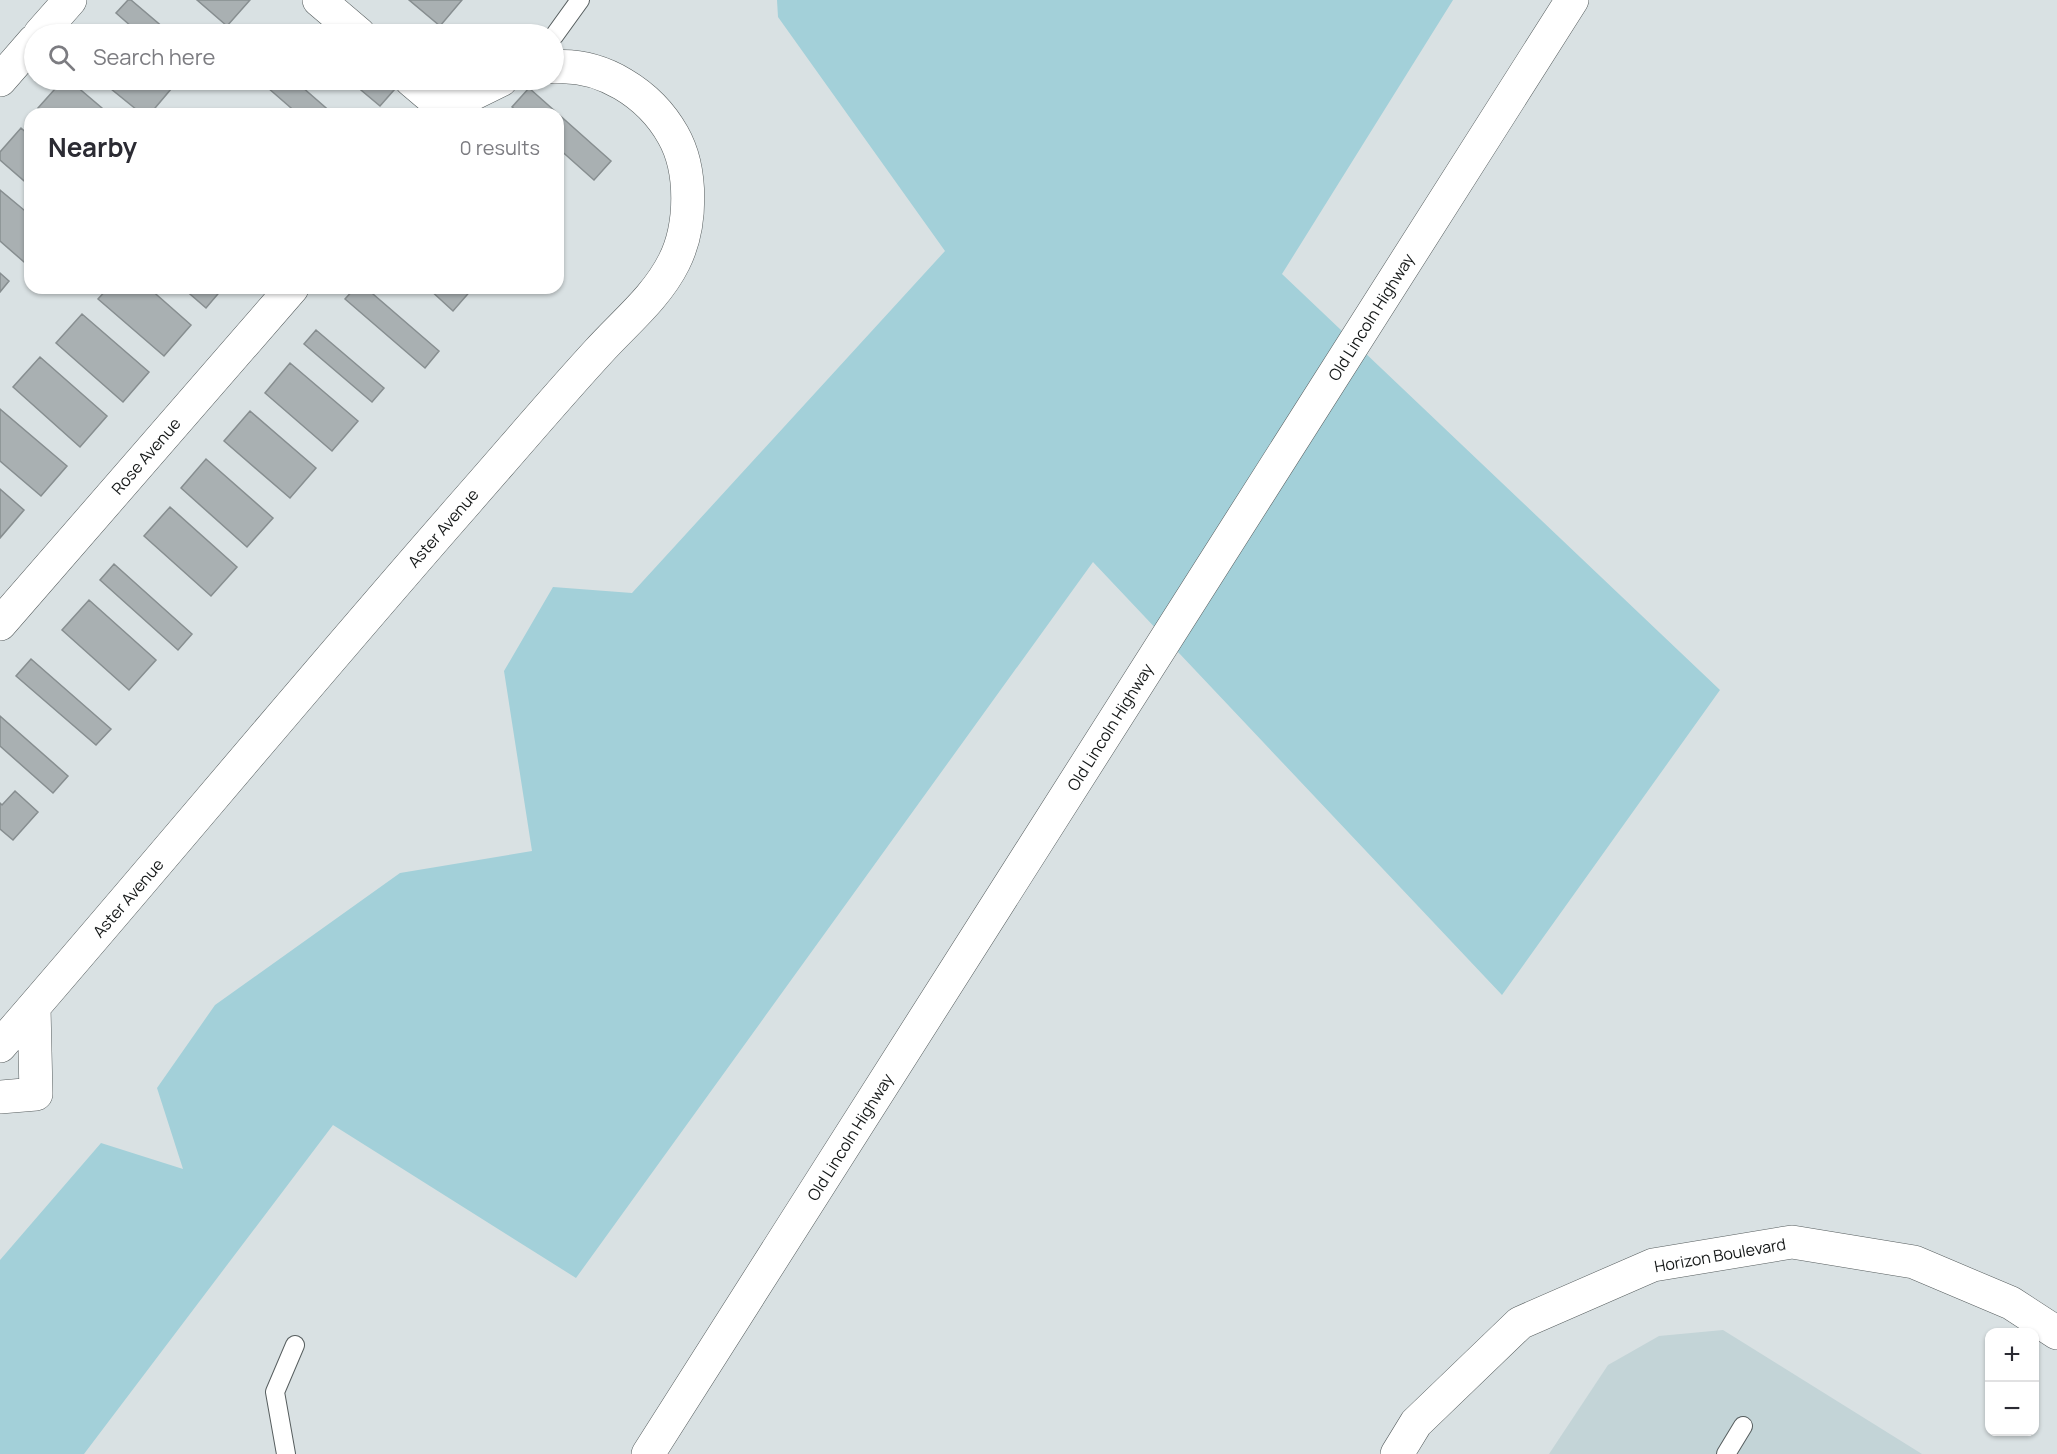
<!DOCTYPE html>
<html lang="en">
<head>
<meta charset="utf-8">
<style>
	body { margin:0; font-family:Manrope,sans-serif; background:#f7f7f7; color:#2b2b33 }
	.controls { position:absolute; right:18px; bottom:18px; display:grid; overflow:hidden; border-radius:12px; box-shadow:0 2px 4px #0004 }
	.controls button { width:54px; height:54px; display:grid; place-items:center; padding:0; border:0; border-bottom:2px solid #e1e1e2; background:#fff; color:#2b2b33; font:30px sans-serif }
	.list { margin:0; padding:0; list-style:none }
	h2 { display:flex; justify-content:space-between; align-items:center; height:78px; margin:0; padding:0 24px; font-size:26px }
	h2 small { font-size:20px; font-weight:400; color:#7c7c81 }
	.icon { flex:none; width:33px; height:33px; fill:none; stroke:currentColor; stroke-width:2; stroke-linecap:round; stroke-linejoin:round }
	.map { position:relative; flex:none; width:2057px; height:1454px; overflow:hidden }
	.search { position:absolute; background:#fff; box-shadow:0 2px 4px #0004; left:24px; top:24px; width:540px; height:66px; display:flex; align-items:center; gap:15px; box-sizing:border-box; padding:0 21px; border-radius:33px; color:#7c7c81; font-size:22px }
	.panel { position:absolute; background:#fff; box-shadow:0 2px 4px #0004; left:24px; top:108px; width:540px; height:186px; border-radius:18px }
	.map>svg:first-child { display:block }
	.built { fill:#c3d4d7 }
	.green { fill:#a3d0d9 }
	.building { fill:#a9b0b2; stroke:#878e90; stroke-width:1.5 }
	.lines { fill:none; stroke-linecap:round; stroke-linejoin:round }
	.lane-casing { stroke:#565d5e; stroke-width:20 }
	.street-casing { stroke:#565d5e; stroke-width:34 }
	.secondary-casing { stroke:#565d5e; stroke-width:34 }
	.lane { stroke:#fff; stroke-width:18 }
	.street { stroke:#fff; stroke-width:33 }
	.secondary { stroke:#fff; stroke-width:33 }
	.labels { text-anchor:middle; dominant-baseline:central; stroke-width:4.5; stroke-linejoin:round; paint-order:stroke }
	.street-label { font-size:16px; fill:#151818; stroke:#fff }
</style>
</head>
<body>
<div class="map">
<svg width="2057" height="1454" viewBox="0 0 2057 1454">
	<rect width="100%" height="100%" fill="#d9e1e3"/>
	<path class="built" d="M 1723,1330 L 1922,1454 L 1549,1454 L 1608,1365 L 1659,1336 Z"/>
	<path class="green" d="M 777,0 L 1453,0 L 1282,274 L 1720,690 L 1502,995 L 1093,562 L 576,1278 L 333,1125 L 84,1454 L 0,1454 L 0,1260 L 101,1143 L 183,1169 L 157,1088 L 215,1005 L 400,873 L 532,851 L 504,671 L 553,587 L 632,593 L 945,251 L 778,17 Z"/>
	<path class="building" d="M 128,0 L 131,0 L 171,34 L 140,34 L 116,13 Z
		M 197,0 L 250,0 L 227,26 Z
		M 409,0 L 462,0 L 440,26 Z
		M 63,80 L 69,80 L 109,114 L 45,114 L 38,108 Z
		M 100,80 L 160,80 L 171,89 L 150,114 L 142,114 Z
		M 262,80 L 294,80 L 333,114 L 298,114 L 260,81 Z
		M 349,80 L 381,80 L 394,90 L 380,106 Z
		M 529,88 L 611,161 L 594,180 L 558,148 L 558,114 L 521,114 L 512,107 Z
		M 21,128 L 30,136 L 30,186 L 0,160 L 0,152 Z
		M 0,190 L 30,215 L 30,255 L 24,262 L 0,241 Z
		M 0,273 L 9,281 L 0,292 Z
		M 108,288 L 149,288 L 191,325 L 164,356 L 98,299 Z
		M 183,288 L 223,288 L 206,308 Z
		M 355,288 L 366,288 L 439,351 L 425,368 L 345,299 Z
		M 428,288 L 473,288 L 453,311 Z
		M 82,314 L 149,372 L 123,402 L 56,343 Z
		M 316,330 L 384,388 L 372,402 L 304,344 Z
		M 40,357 L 107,416 L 80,447 L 13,387 Z
		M 290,363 L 358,421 L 332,451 L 265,393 Z
		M 0,409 L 67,466 L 41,496 L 0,461 Z
		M 250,411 L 316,468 L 290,498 L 224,441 Z
		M 206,459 L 273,518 L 247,547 L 181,488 Z
		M 0,489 L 24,510 L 0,538 Z
		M 170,507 L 237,567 L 211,596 L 144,536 Z
		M 114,564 L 192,634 L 178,650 L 100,580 Z
		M 89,600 L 156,660 L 129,690 L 62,630 Z
		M 31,659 L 111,729 L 96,745 L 16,676 Z
		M 0,716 L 68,776 L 53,793 L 0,746 Z
		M 15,791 L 38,812 L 13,840 L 0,829 L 0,803 L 2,805 Z"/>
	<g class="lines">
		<g class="lane-casing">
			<path id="lane" d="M 554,36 L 580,0
				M 286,1454 L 275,1392 L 295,1345
				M 1726,1454 L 1743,1426"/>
		</g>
		<g class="street-casing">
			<path id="street" d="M 319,0 L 359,34
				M 40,34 L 70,0
				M 0,80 L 34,41
				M 411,80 L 444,108
				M 439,114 L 444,108 L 501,80
				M 0,624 L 292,288
				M 0,1046 C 157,865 309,681 467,501 C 511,451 553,401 598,352 C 624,323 656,298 674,262 C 692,226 693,170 673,135 C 650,94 602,63 554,67
				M 0,1097 L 36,1094 L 34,1007"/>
		</g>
		<g class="secondary-casing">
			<path id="secondary" d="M 648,1454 L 1572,0
				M 1397,1454 L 1416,1423 L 1520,1323 L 1653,1265 L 1792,1242 L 1914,1262 L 2011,1303 L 2057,1333"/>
		</g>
		<use href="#lane" class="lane"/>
		<use href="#street" class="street"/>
		<use href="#secondary" class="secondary"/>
	</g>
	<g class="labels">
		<g class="street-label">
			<text transform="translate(1371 317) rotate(-58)">Old Lincoln Highway</text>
			<text transform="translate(146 456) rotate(-49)">Rose Avenue</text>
			<text transform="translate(443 528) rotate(-49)">Aster Avenue</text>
			<text transform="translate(1110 727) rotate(-58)">Old Lincoln Highway</text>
			<text transform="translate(128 898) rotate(-49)">Aster Avenue</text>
			<text transform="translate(850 1137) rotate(-58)">Old Lincoln Highway</text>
			<text transform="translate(1720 1255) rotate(-10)">Horizon Boulevard</text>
		</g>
	</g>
</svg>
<div class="controls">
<button>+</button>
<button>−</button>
</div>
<div class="search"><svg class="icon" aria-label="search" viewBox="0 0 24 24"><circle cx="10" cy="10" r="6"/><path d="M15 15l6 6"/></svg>Search here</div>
<section class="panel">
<h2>Nearby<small>0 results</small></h2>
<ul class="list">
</ul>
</section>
</div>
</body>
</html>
